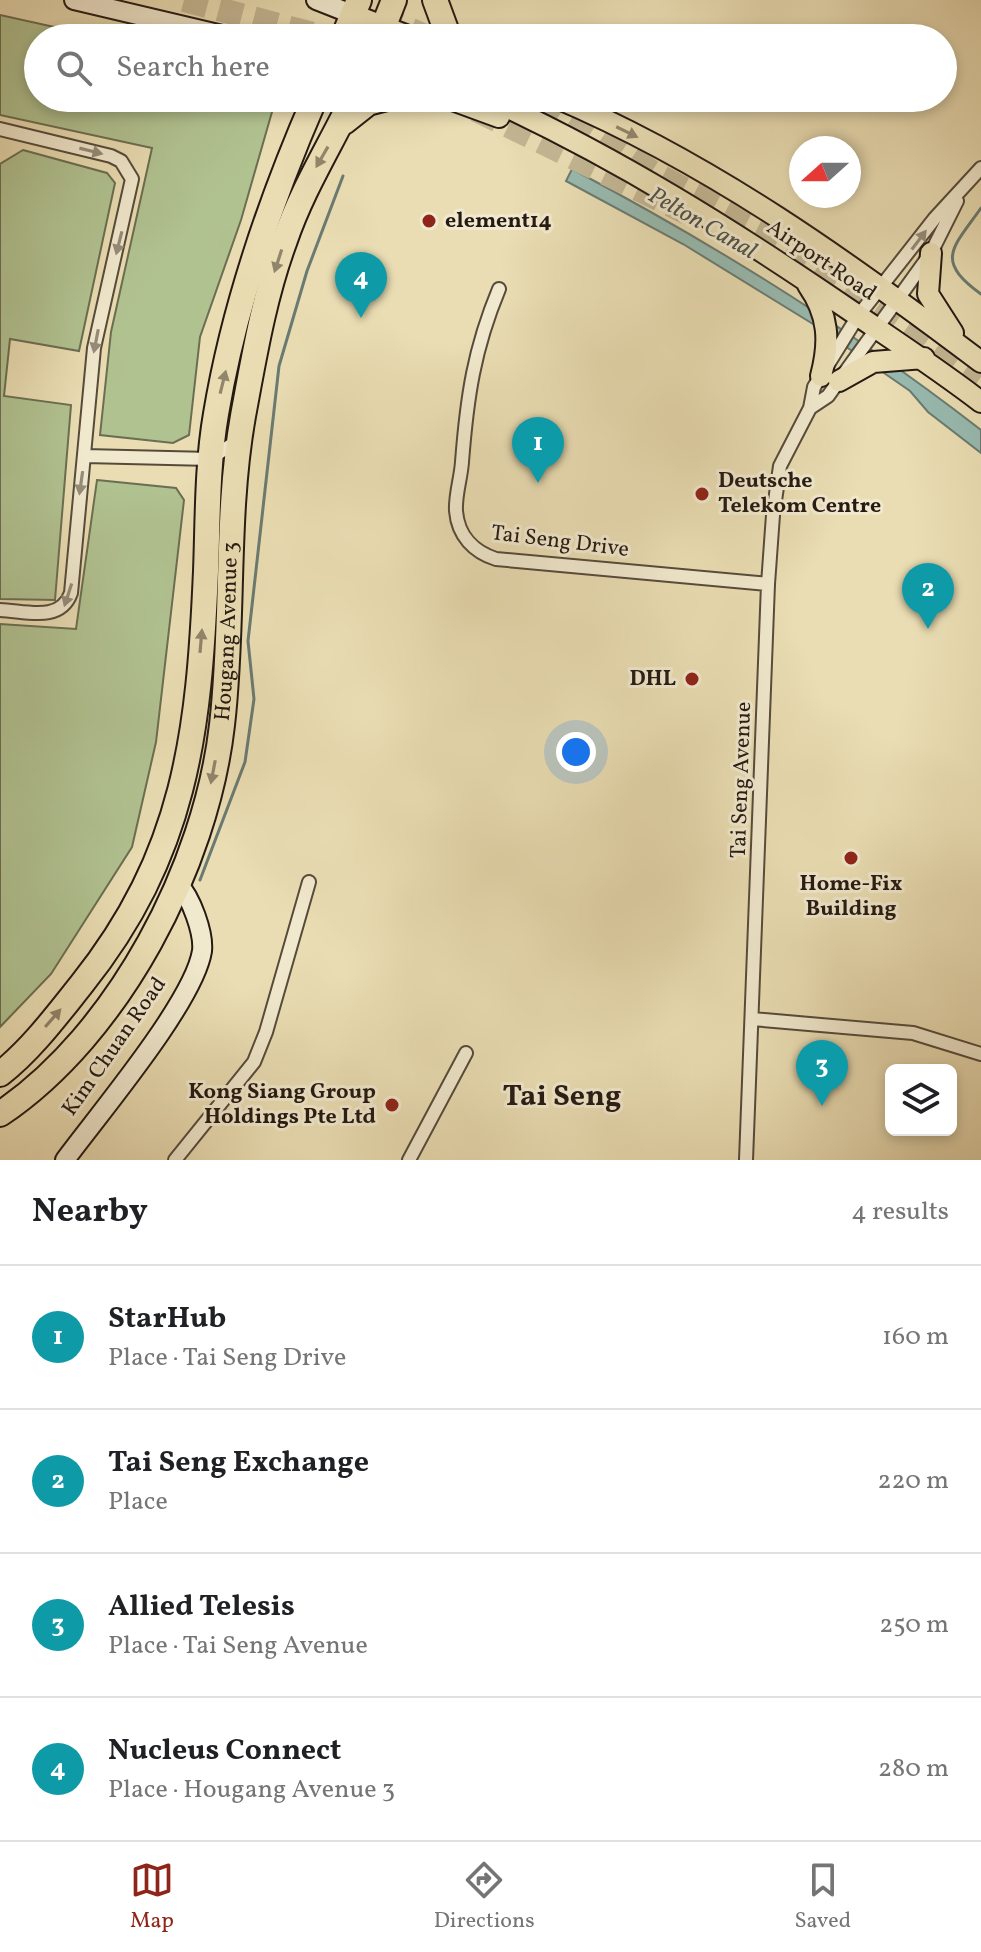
<!DOCTYPE html>
<html lang="en">
<head>
<meta charset="utf-8">
<style>
	body { margin:0; font-family:Vollkorn,serif; background:#f6f6f6; color:#202124 }
	.controls { position:absolute; right:24px; bottom:24px; display:grid; overflow:hidden; border-radius:12px; box-shadow:0 4px 12px #0003 }
	.controls button { width:72px; height:72px; display:grid; place-items:center; padding:0; border:0; border-bottom:2px solid #e0e0e0; background:#fff; color:#202124; font:40px sans-serif }
	.compass { position:absolute; left:789px; top:136px; width:72px; height:72px; border-radius:50%; background:#fff; box-shadow:0 4px 12px #0003; rotate:249deg }
	.you { position:absolute; left:576px; top:752px; width:28px; height:28px; margin:-20px; border:6px solid #fff; border-radius:50%; background:#1a73e8; box-shadow:0 0 0 12px #1a73e833 }
	.badge { display:grid; place-items:center; width:52px; height:52px; border-radius:50%; background:#8f2418; color:#fff; font-size:26px; font-weight:700 }
	.pin { position:absolute; translate:-50% -66px; filter:drop-shadow(0 2px 4px #0008) }
	.pin::after { content:''; position:absolute; top:42px; width:28px; height:24px; background:inherit; clip-path:polygon(0 0,100% 0,50% 100%) }
	.list { margin:0; padding:0; list-style:none }
	h2 { display:flex; justify-content:space-between; align-items:center; height:104px; margin:0; padding:0 32px; font-size:34px }
	h2 small { font-size:26px; font-weight:400; color:#757577 }
	.list li { display:grid; grid-template-columns:52px 1fr auto; gap:24px; align-items:center; box-sizing:border-box; height:144px; padding:0 32px; border-top:2px solid #e0e0e0 }
	.list b { display:block; font-size:30px; white-space:nowrap }
	.list p { margin:0; font-size:26px; white-space:nowrap; color:#757577 }
	.list em { font-size:26px; font-style:normal; color:#757577 }
	.icon { flex:none; width:44px; height:44px; fill:none; stroke:currentColor; stroke-width:2; stroke-linecap:round; stroke-linejoin:round }
	.map { position:relative; flex:none; width:981px; height:1160px; overflow:hidden }
	.search { position:absolute; background:#fff; box-shadow:0 4px 12px #0003; left:24px; right:24px; top:24px; height:88px; display:flex; align-items:center; gap:20px; box-sizing:border-box; padding:0 28px; border-radius:44px; color:#757577; font-size:30px }
	.sheet { height:680px; background:#fff }
	nav { display:flex; justify-content:space-around; align-items:center; box-sizing:border-box; height:112px; border-top:2px solid #e0e0e0; background:#fff; font-size:22px; color:#757577 }
	nav a { display:grid; justify-items:center; gap:4px }
	nav .on { color:#8f2418 }
	.map>svg:first-child { display:block }
	.green { fill:#b1c291; stroke:#6b6e52; stroke-width:2 }
	.water { fill:#98bbb1; stroke:#6a7b72; stroke-width:2 }
	.lines { fill:none; stroke-linecap:round; stroke-linejoin:round }
	.stream { stroke:#6a7b72; stroke-width:3 }
	.highway-tunnel { stroke:#c3b693; stroke-width:24; stroke-dasharray:24 12; stroke-linecap:butt }
	.street-casing { stroke:#564b3b; stroke-width:16 }
	.secondary-casing { stroke:#251a13; stroke-width:22 }
	.primary-casing { stroke:#251a13; stroke-width:24 }
	.highway-casing { stroke:#251a13; stroke-width:28 }
	.street { stroke:#f1e9ce; stroke-width:12 }
	.secondary { stroke:#f1e9ce; stroke-width:18 }
	.primary { stroke:#eaddb3; stroke-width:20 }
	.highway { stroke:#eaddb3; stroke-width:24 }
	.oneway { fill:#91856b }
	.oneway2 { fill:#958c7a }
	.poi-dot { fill:#8f2418; stroke:#f1e9ce; stroke-width:3 }
	.labels { text-anchor:middle; dominant-baseline:central; stroke-width:6; stroke-linejoin:round; paint-order:stroke }
	.poi-label { font-size:22px; font-weight:bold; fill:#251a13; stroke:#f1e9ce; text-anchor:start }
	.street-label { font-size:22px; fill:#251a13; stroke:#f1e9ce }
	.water-label { font-size:24px; font-style:italic; fill:#4d524a; stroke:#f1e9ce }
	.district-label { font-size:30px; font-weight:bold; fill:#251a13; stroke:#f1e9ce }
</style>
</head>
<body>
<div class="map">
<svg width="981" height="1160" viewBox="0 0 981 1160">
	<rect width="100%" height="100%" fill="#eaddb3"/>
	<filter id="stains"><feTurbulence type="fractalNoise" baseFrequency=".0025" numOctaves="4"/><feColorMatrix values="0 0 0 0 .2 0 0 0 0 .09 0 0 0 0 .02 0 0 0 .5 -.17"/></filter>
	<radialGradient id="worn" r=".72"><stop offset=".6" stop-color="#630" stop-opacity="0"/><stop offset="1" stop-color="#630" stop-opacity=".3"/></radialGradient>
	<path class="green" d="M 0,15 L 104,38 L 38,38 L 38,98 L 276,98 L 241,220 L 200,337 L 189,435 L 173,443 L 100,435 L 111,332 L 152,148 L 0,115 Z
		M 23,150 L 107,173 L 115,183 L 79,351 L 10,339 L 4,396 L 71,405 L 55,600 L 0,599 L 0,164 Z
		M 97,480 L 176,488 L 184,500 L 156,742 L 132,847 L 51,974 L 0,1027 L 0,624 L 76,629 Z"/>
	<path class="water" d="M 572,169 C 716,245 852,330 981,430 L 981,453 L 928,412 L 910,391 L 813,324 L 683,244 L 566,181 Z"/>
	<g class="lines">
		<path class="stream" d="M 981,208 C 953,248 934,260 981,294
			M 200,880 L 245,762 L 254,699 L 248,641 L 279,366 L 307,271 L 343,176"/>
		<path class="highway-tunnel" d="M 184,0 L 328,38
			M 345,0 L 429,38
			M 542,98 L 652,172 L 802,251 L 981,377
			M 476,110 L 687,213"/>
		<g class="street-casing">
			<path id="street" d="M 0,129 L 111,156 L 121,161 L 132,179 L 94,348 L 71,593 C 60,623 26,611 0,610
				M 499,289 C 474,349 467,397 462,462 C 461,478 455,495 456,511 C 458,536 474,552 496,559 L 768,584
				M 810,408 L 828,396 L 931,253 L 957,201
				M 85,456 L 210,459 L 240,439
				M 752,1019 L 913,1033 L 981,1054
				M 175,1160 L 254,1062 L 266,1032 L 309,882
				M 409,1160 L 466,1053
				M 746,1160 L 768,584 L 773,515 L 780,466 L 810,408 L 814,387 L 858,316 L 935,218 L 981,168"/>
		</g>
		<g class="secondary-casing">
			<path id="secondary" d="M 74,0 L 235,38
				M 316,0 L 354,15
				M 65,1160 C 98,1115 194,1002 202,951 C 204,933 191,897 178,884"/>
		</g>
		<g class="primary-casing">
			<path id="primary" d="M 354,15 L 413,38
				M 447,98 L 499,117
				M 487,98 C 616,157 734,231 851,311 C 895,341 938,369 981,402
				M 557,98 C 712,164 847,261 981,362
				M 931,253 L 928,294 L 953,333
				M 808,285 C 829,315 830,342 821,376
				M 839,381 L 873,362 L 924,358"/>
		</g>
		<g class="highway-casing">
			<g id="highway">
				<path d="M 435,0 L 449,38"/>
				<path d="M 343,38 L 359,0"/>
				<path d="M 379,38 L 394,0"/>
				<path d="M 344,122 L 368,103 L 387,98"/>
				<path d="M 0,1074 C 31,1050 57,1015 81,985 C 186,854 199,733 206,571 C 208,519 207,466 216,414 C 234,306 271,199 315,98"/>
				<path id="s1" d="M 0,1114 C 119,1034 206,866 222,725 C 234,623 225,517 243,416 C 254,357 264,296 285,240 C 302,190 330,146 353,98"/>
			</g>
		</g>
		<use href="#street" class="street"/>
		<use href="#secondary" class="secondary"/>
		<use href="#primary" class="primary"/>
		<use href="#highway" class="highway"/>
	</g>
	<defs><path id="oneway-solid" d="M-6-.8H1V-3.2L6.5 0L1 3.2V.8H-6Z" transform="scale(2)"/></defs>
	<g class="oneway">
		<use href="#oneway-solid" transform="translate(627 132) rotate(26)"/>
		<use href="#oneway-solid" transform="translate(322 157) rotate(120)"/>
		<use href="#oneway-solid" transform="translate(278 261) rotate(108)"/>
		<use href="#oneway-solid" transform="translate(223 382) rotate(-76)"/>
		<use href="#oneway-solid" transform="translate(201 641) rotate(-85)"/>
		<use href="#oneway-solid" transform="translate(213 772) rotate(101)"/>
		<use href="#oneway-solid" transform="translate(53 1018) rotate(-49)"/>
	</g>
	<g class="oneway2">
		<use href="#oneway-solid" transform="translate(91 151) rotate(14)"/>
		<use href="#oneway-solid" transform="translate(919 240) rotate(-53)"/>
		<use href="#oneway-solid" transform="translate(119 243) rotate(104)"/>
		<use href="#oneway-solid" transform="translate(96 341) rotate(101)"/>
		<use href="#oneway-solid" transform="translate(81 483) rotate(98)"/>
		<use href="#oneway-solid" transform="translate(68 595) rotate(108)"/>
	</g>
	<g class="poi-dot">
		<circle cx="429" cy="221" r="8"/>
		<circle cx="702" cy="494" r="8"/>
		<circle cx="692" cy="679" r="8"/>
		<circle cx="851" cy="858" r="8"/>
		<circle cx="392" cy="1105" r="8"/>
	</g>
	<g class="labels">
		<g class="poi-label">
			<text x="445" y="221">element14</text>
			<text x="718" y="481">Deutsche<tspan x="718" dy="25">Telekom Centre</tspan></text>
			<text x="676" y="679" text-anchor="end">DHL</text>
			<text x="851" y="884" text-anchor="middle">Home-Fix<tspan x="851" dy="25">Building</tspan></text>
			<text x="376" y="1092" text-anchor="end">Kong Siang Group<tspan x="376" dy="25">Holdings Pte Ltd</tspan></text>
		</g>
		<g class="street-label">
			<text transform="translate(821 261) rotate(34)">Airport Road</text>
			<text transform="translate(560 542) rotate(7)">Tai Seng Drive</text>
			<text stroke="none"><textPath href="#s1" startOffset="554">Hougang Avenue 3</textPath></text>
			<text transform="translate(742 780) rotate(-88)">Tai Seng Avenue</text>
			<text transform="translate(115 1047) rotate(-55)">Kim Chuan Road</text>
		</g>
		<g class="water-label">
			<text transform="translate(702 224) rotate(30)">Pelton Canal</text>
		</g>
		<g class="district-label">
			<text x="562" y="1097">Tai Seng</text>
		</g>
	</g>
	<rect width="100%" height="100%" filter="url(#stains)"/>
	<rect width="100%" height="100%" fill="url(#worn)"/>
</svg>
<div class="controls">
<button><svg class="icon" aria-label="layers" viewBox="0 0 24 24"><path d="M12 4l9 5-9 5-9-5zM3 14l9 5 9-5"/></svg></button>
</div>
<svg class="compass" viewBox="-18 -18 36 36"><path d="M0-13l5 13h-10z" fill="#e53935"/><path d="M0 13l5-13h-10z" fill="#757577"/></svg>
<div class="you"></div>
<div class="pin badge" style="left:538px;top:483px;background:#0f9aa8">1</div>
<div class="pin badge" style="left:928px;top:629px;background:#0f9aa8">2</div>
<div class="pin badge" style="left:822px;top:1106px;background:#0f9aa8">3</div>
<div class="pin badge" style="left:361px;top:318px;background:#0f9aa8">4</div>
<div class="search"><svg class="icon" aria-label="search" viewBox="0 0 24 24"><circle cx="10" cy="10" r="6"/><path d="M15 15l6 6"/></svg>Search here</div>
</div>
<section class="sheet">
<h2>Nearby<small>4 results</small></h2>
<ul class="list">
<li><span class="badge" style="background:#0f9aa8">1</span><div><b>StarHub</b><p>Place · Tai Seng Drive</p></div><em>160 m</em></li>
<li><span class="badge" style="background:#0f9aa8">2</span><div><b>Tai Seng Exchange</b><p>Place</p></div><em>220 m</em></li>
<li><span class="badge" style="background:#0f9aa8">3</span><div><b>Allied Telesis</b><p>Place · Tai Seng Avenue</p></div><em>250 m</em></li>
<li><span class="badge" style="background:#0f9aa8">4</span><div><b>Nucleus Connect</b><p>Place · Hougang Avenue 3</p></div><em>280 m</em></li>
</ul>
</section>
<nav>
<a class="on"><svg class="icon" aria-label="map" viewBox="0 0 24 24"><path d="M3 6l6-2 6 2 6-2v14l-6 2-6-2-6 2zM9 4v14M15 6v14"/></svg>Map</a>
<a><svg class="icon" aria-label="directions" viewBox="0 0 24 24"><path d="M12 3l9 9-9 9-9-9zM9 14v-3h6M13 9l2 2-2 2"/></svg>Directions</a>
<a><svg class="icon" aria-label="saved" viewBox="0 0 24 24"><path d="M7 4h10v16l-5-4-5 4z"/></svg>Saved</a>
</nav>
</body>
</html>
